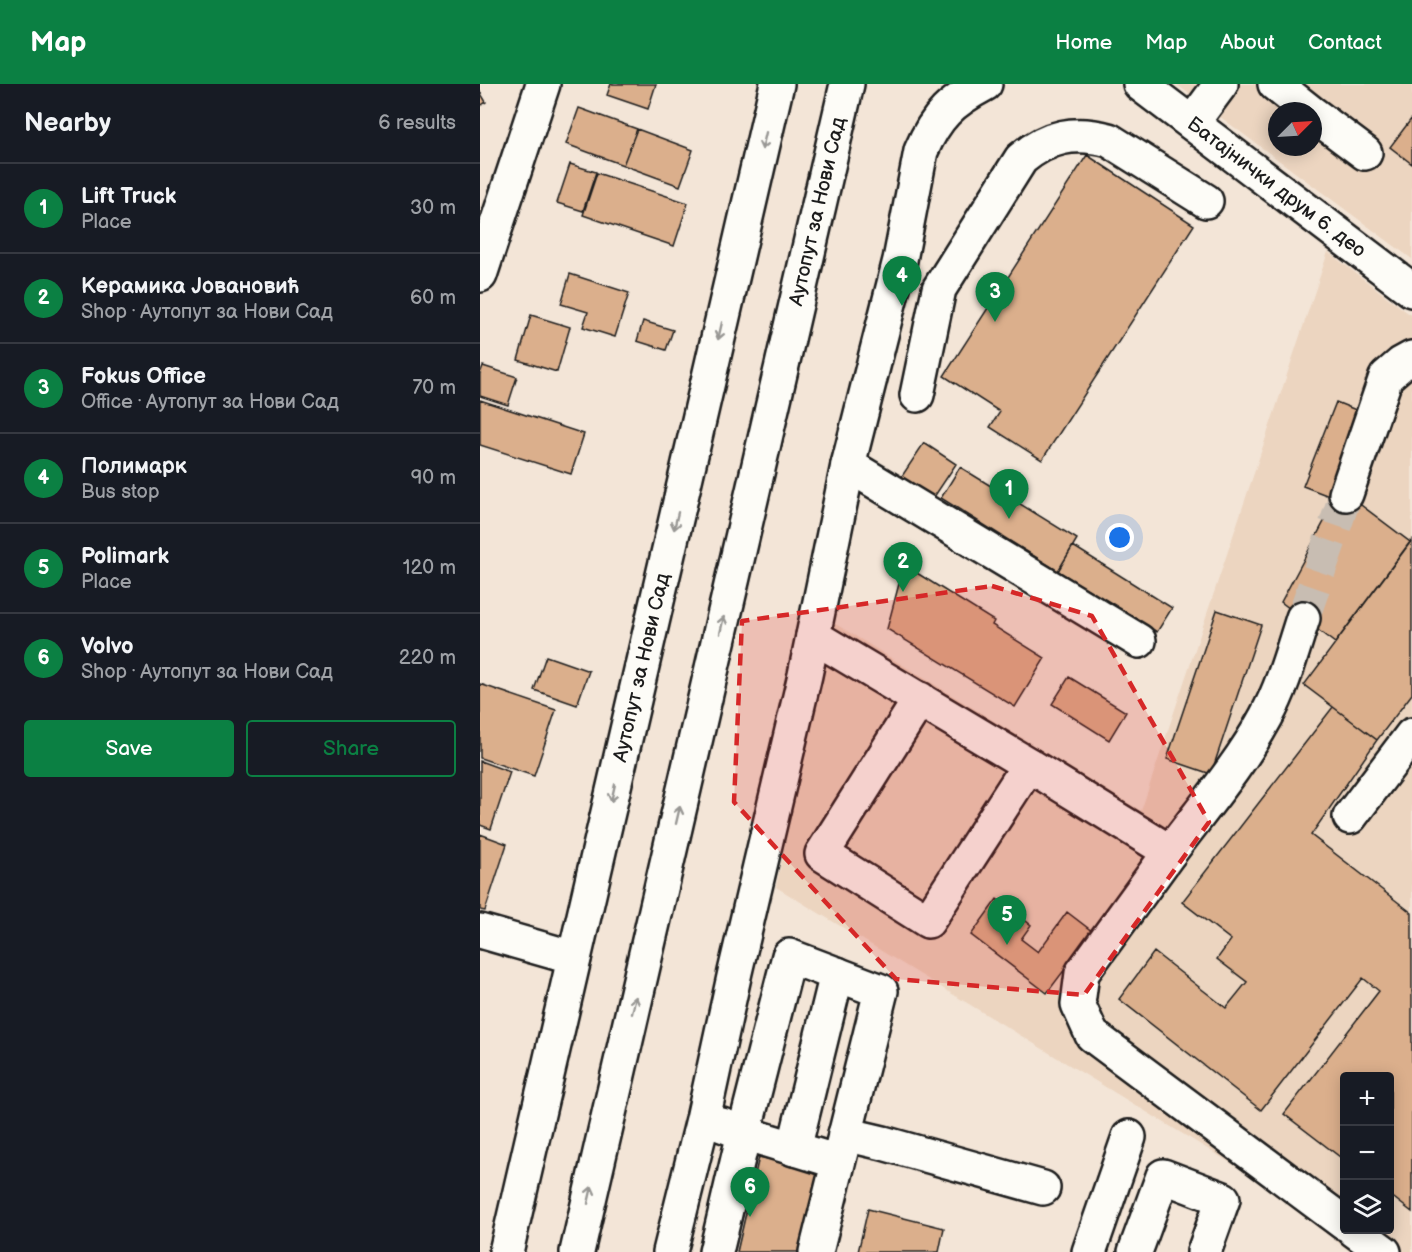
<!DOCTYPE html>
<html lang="en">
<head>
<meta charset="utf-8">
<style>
	body { margin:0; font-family:"Balsamiq Sans",sans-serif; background:#242831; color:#f1f3f6 }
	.controls { position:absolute; right:18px; bottom:18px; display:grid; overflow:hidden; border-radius:6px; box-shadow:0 3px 15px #0003 }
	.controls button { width:54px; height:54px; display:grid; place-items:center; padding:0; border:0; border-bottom:2px solid #363941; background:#171b24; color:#f1f3f6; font:30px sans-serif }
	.compass { position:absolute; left:788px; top:18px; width:54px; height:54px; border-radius:50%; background:#171b24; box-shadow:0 3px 15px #0003; rotate:66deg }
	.you { position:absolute; left:640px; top:454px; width:21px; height:21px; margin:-15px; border:4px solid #fff; border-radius:50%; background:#1a73e8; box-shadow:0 0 0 9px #1a73e833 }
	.badge { display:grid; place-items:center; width:39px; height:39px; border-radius:50%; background:#0b8043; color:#fff; font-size:20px; font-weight:700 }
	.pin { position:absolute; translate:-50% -50px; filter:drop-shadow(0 2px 3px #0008) }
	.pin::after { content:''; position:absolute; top:32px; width:21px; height:18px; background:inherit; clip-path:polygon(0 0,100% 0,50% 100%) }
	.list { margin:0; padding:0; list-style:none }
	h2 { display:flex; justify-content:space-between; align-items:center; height:78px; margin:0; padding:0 24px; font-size:26px }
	h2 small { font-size:20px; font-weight:400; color:#9ea1a6 }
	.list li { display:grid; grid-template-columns:39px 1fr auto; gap:18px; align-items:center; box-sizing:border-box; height:90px; padding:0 24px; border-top:2px solid #363941 }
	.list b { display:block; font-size:22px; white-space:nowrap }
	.list p { margin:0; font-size:20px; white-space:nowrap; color:#9ea1a6 }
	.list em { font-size:20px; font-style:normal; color:#9ea1a6 }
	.actions { display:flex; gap:12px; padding:18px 24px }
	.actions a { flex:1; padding:14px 0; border:2px solid #0b8043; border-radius:6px; text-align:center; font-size:21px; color:#0b8043 }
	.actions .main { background:#0b8043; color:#fff }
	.icon { flex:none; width:33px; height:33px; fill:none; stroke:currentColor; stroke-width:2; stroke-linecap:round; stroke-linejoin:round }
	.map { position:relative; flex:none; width:932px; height:1168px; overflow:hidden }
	header { display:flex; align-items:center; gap:36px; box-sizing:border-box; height:84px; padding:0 30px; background:#0b8043; color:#fff }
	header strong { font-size:28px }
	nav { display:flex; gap:33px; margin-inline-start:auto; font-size:21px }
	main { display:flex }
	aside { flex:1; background:#171b24 }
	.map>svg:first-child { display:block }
	.built { fill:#ecd5c0; fill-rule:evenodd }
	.building { fill:#dbaf8c; stroke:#1c1c1c; stroke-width:1.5 }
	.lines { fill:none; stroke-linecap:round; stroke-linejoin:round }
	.minor-tunnel { stroke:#c8bdb2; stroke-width:33; stroke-dasharray:33 16; stroke-linecap:butt }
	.minor-casing { stroke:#1c1c1c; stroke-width:38 }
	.major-casing { stroke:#1c1c1c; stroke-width:38 }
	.minor { stroke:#fdfcf7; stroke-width:33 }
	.major { stroke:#fdfcf7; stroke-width:33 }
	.oneway { stroke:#989794 }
	.marked { fill:#d62828; fill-opacity:0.2; stroke:#d62828; stroke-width:4.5; stroke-dasharray:12 8; stroke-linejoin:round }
	.labels { text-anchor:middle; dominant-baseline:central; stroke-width:4.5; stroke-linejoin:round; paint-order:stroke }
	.street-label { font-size:20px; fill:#1c1c1c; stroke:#fdfcf7 }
</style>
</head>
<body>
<header>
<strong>Map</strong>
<nav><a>Home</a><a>Map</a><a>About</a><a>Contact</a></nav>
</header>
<main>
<aside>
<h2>Nearby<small>6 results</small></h2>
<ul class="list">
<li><span class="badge">1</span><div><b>Lift Truck</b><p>Place</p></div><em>30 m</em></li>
<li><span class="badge">2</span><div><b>Керамика Јовановић</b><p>Shop · Аутопут за Нови Сад</p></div><em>60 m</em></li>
<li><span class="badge">3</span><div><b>Fokus Office</b><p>Office · Аутопут за Нови Сад</p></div><em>70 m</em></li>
<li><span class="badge">4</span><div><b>Полимарк</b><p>Bus stop</p></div><em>90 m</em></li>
<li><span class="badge">5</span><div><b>Polimark</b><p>Place</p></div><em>120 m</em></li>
<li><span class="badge">6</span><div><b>Volvo</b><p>Shop · Аутопут за Нови Сад</p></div><em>220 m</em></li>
</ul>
<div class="actions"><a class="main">Save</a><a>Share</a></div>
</aside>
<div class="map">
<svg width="932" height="1168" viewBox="0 0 932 1168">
	<rect width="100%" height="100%" fill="#f3e5d7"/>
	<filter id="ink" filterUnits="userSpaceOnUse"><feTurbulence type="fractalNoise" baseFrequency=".0167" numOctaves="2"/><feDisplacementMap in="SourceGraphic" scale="12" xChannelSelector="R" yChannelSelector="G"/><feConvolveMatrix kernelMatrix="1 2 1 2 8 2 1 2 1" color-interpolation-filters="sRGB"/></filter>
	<g filter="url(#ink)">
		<path class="built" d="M 696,0 L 932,0 L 932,175 ZM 797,27 L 833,27 L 833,63 L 797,63 Z
			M 848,168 L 932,232 L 932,1168 L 871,1168 L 759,1084 L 296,803 L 347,559 L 349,536 L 661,727 ZM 864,992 L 910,992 L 910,1146 L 864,1146 Z"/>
		<path class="building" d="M 131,0 L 176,0 L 168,25 L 127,11 Z
			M 0,8 L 6,18 L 0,22 Z
			M 99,24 L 157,45 L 143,81 L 86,60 Z
			M 932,34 L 932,80 L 910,63 Z
			M 157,45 L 213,66 L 200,102 L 143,81 Z
			M 607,71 L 714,141 L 562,376 L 510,343 L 520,328 L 464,292 Z
			M 90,80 L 116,88 L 103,127 L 77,119 Z
			M 117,89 L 208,119 L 194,162 L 103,131 Z
			M 90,190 L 149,209 L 135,253 L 103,243 L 108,228 L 81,220 Z
			M 51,231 L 90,243 L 77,288 L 38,276 Z
			M 163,237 L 193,246 L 186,266 L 157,257 Z
			M 3,282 L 37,293 L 28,321 L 0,312 L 0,290 Z
			M 0,316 L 104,350 L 91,390 L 0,361 Z
			M 856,318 L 881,328 L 849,412 L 823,402 Z
			M 444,359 L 476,380 L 452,416 L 420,395 Z
			M 480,383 L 597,455 L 578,487 L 461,414 Z
			M 861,406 L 930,458 L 855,559 L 801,518 Z
			M 932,456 L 932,610 L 897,656 L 824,601 Z
			M 593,462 L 692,524 L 677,548 L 578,487 Z
			M 424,481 L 514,537 L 512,541 L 565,574 L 535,623 L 407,545 Z
			M 737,526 L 781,541 L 731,690 L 687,675 Z
			M 66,572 L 109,587 L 97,621 L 54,606 Z
			M 589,593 L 646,628 L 629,656 L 572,620 Z
			M 0,600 L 76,626 L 54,692 L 0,674 Z
			M 853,623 L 897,656 L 831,751 L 932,829 L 932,1128 L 910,1111 L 910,992 L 864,992 L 864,1076 L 804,1030 L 899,907 L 883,894 L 781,1026 L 639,915 L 674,868 L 746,924 L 767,898 L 737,875 L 751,856 L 702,818 Z
			M 0,677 L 30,688 L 11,745 L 0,741 Z
			M 0,750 L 27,760 L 5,827 L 0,826 Z
			M 517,815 L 551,841 L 541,855 L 558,868 L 587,828 L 613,848 L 567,909 L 491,851 Z
			M 279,1073 L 340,1087 L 321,1168 L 257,1168 Z
			M 388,1125 L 464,1144 L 459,1168 L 378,1168 Z"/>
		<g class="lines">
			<path class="minor-tunnel" d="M 823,534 L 866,410"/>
			<g class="minor-casing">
				<g id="minor">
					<path id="s1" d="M 660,0 L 932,206"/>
					<path d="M 795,0 L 829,27"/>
					<path d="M 833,30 L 885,69"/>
					<path d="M 712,39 L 741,0"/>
					<path d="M 0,191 L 63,0"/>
					<path d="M 437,311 L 459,205 L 541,75 C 568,52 595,47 629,56 L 726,117"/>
					<path d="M 368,381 L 659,557"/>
					<path d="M 866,410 L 906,293 L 921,280 L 932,274"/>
					<path d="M 333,552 L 549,681 L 690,768 C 723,724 760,681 786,633 C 803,602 812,568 823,534"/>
					<path d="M 440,615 L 342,770 L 448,837 L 549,681"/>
					<path d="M 870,733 L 932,651"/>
					<path d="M 690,768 L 602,889 L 598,920 L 612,951 L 864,1139"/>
					<path d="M 0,847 L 94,874"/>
					<path d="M 365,1050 L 403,1059 L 563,1104"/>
					<path d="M 314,1065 L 357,890"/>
					<path d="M 874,1146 L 904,1168"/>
					<path d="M 190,1168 L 223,1035 L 255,888 L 325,591 L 368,381 L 420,176 L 441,67 C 456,32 471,18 505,0"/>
					<path d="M 236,1168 L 264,1049 L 242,1041"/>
					<path d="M 336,1168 L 401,907 L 309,872 L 264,1049 L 358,1078"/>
					<path d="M 609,1168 L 649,1053"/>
					<path d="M 655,1168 L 683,1092 L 743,1115 L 724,1168"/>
				</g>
			</g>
			<g class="major-casing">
				<g id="major">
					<path id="s2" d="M 26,1168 L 297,0"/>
					<path id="s3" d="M 97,1168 L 367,0"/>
				</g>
			</g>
			<use href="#minor" class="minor"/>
			<use href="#major" class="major"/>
		</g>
		<defs><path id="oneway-shaft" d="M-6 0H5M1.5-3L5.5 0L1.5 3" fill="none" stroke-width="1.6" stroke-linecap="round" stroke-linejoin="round" transform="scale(1.5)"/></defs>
		<g class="oneway">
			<use href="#oneway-shaft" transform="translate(284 57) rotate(103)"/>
			<use href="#oneway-shaft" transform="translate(240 247) rotate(103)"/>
			<use href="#oneway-shaft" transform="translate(196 437) rotate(103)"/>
			<use href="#oneway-shaft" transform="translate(242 541) rotate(-77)"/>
			<use href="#oneway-shaft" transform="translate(133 709) rotate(103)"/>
			<use href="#oneway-shaft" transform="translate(198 731) rotate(-77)"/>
			<use href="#oneway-shaft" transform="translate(154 921) rotate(-77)"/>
			<use href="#oneway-shaft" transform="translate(110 1111) rotate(-77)"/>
		</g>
	</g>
	<path class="marked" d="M 512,502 L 612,532 L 729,738 L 604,911 L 416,895 L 254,718 L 262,537 Z"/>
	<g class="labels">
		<g class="street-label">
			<text stroke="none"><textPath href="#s1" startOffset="171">Батајнички друм 6. део</textPath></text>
			<text stroke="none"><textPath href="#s3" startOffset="1068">Аутопут за Нови Сад</textPath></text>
			<text stroke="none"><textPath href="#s2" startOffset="600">Аутопут за Нови Сад</textPath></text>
		</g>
	</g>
</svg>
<div class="controls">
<button>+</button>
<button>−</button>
<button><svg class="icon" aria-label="layers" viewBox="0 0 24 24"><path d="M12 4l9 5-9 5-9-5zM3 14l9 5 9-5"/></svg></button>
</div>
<svg class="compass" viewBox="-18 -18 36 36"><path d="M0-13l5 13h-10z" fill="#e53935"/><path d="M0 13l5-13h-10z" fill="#9ea1a6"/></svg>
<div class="you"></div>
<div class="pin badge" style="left:529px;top:435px">1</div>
<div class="pin badge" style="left:423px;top:508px">2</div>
<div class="pin badge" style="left:515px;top:238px">3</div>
<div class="pin badge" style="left:422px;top:222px">4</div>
<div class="pin badge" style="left:527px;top:861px">5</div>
<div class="pin badge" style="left:270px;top:1133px">6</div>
</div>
</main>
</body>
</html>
